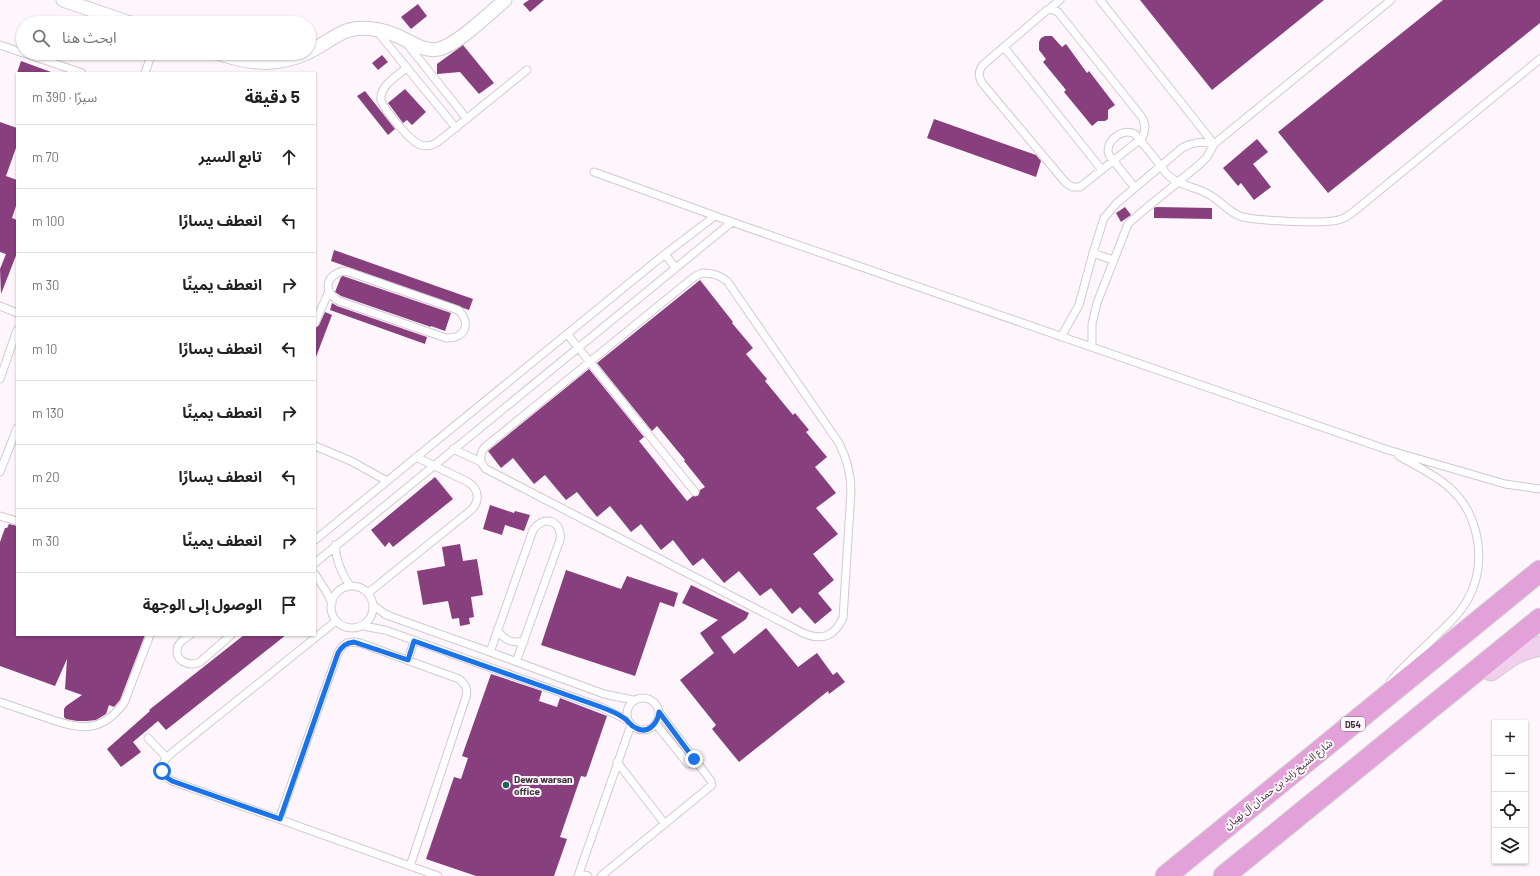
<!DOCTYPE html>
<html lang="ar">
<head>
<meta charset="utf-8">
<style>
	body { margin:0; font-family:Barlow,"Noto Sans Arabic",sans-serif; background:#f2f2f2; color:#202124; direction:rtl }
	.controls { position:absolute; right:12px; bottom:12px; display:grid; overflow:hidden; border-radius:0px; box-shadow:0 1px 3px #0004 }
	.controls button { width:36px; height:36px; display:grid; place-items:center; padding:0; border:0; border-bottom:1px solid #e0e0e0; background:#fff; color:#202124; font:20px sans-serif }
	.stop { position:absolute; width:12px; height:12px; margin:-9px; border:3px solid #1a73e8; border-radius:50%; background:#fff }
	.stop.end { background:#1a73e8; border-color:#fff; box-shadow:0 1px 4px #0008 }
	.list { margin:0; padding:0; list-style:none }
	h2 { display:flex; justify-content:space-between; align-items:center; height:52px; margin:0; padding:0 16px; font-size:17px }
	h2 small { font-size:13px; font-weight:400; color:#757577 }
	.list li { display:grid; grid-template-columns:26px 1fr auto; gap:12px; align-items:center; box-sizing:border-box; height:64px; padding:0 16px; border-top:1px solid #e0e0e0 }
	.list b { display:block; font-size:15px; white-space:nowrap }
	.list em { font-size:13px; font-style:normal; color:#757577 }
	.icon { flex:none; width:22px; height:22px; fill:none; stroke:currentColor; stroke-width:2; stroke-linecap:round; stroke-linejoin:round }
	.map { position:relative; flex:none; width:1540px; height:876px; overflow:hidden; direction:ltr }
	.search { position:absolute; background:#fff; box-shadow:0 1px 3px #0004; left:16px; top:16px; width:300px; height:44px; display:flex; align-items:center; gap:10px; box-sizing:border-box; padding:0 14px; border-radius:22px; color:#757577; font-size:15px }
	.panel { position:absolute; background:#fff; box-shadow:0 1px 3px #0004; left:16px; top:72px; width:300px; height:564px; border-radius:0px; direction:rtl }
	.map>svg:first-child { display:block }
	.building { fill:#883f7e }
	.lines { fill:none; stroke-linecap:round; stroke-linejoin:round }
	.service-casing { stroke:#d3c9d1; stroke-width:9 }
	.minor-casing { stroke:#d3c9d1; stroke-width:15 }
	.secondary-casing { stroke:#d3c9d1; stroke-width:21 }
	.primary-casing { stroke:#d7d7d7; stroke-width:23 }
	.service { stroke:#fff; stroke-width:7 }
	.minor { stroke:#fff; stroke-width:13 }
	.secondary { stroke:#f0d0ec; stroke-width:19 }
	.primary { stroke:#e2a1d8; stroke-width:21 }
	.route { stroke:#1a73e8; stroke-width:5 }
	.poi-dot { fill:#1f6456; stroke:#fef6fc; stroke-width:1.5 }
	.labels { text-anchor:middle; dominant-baseline:central; stroke-width:4; stroke-linejoin:round; paint-order:stroke }
	.shield { fill:#fef6fc; stroke:#746f73; stroke-width:1 }
	.shield-label { font-size:9px; font-weight:bold; fill:#393538 }
	.poi-label { font-size:10px; font-weight:bold; fill:#393538; stroke:#fef6fc; text-anchor:start }
	.street-label { font-size:10px; fill:#393538; stroke:#fef6fc }
</style>
</head>
<body>
<div class="map">
<svg width="1540" height="876" viewBox="0 0 1540 876">
	<rect width="100%" height="100%" fill="#fef6fc"/>
	<path class="building" d="M 529,0 L 544,0 L 530,12 L 523,4 Z
		M 1140,0 L 1324,0 L 1212,90 Z
		M 1443,0 L 1540,0 L 1540,23 L 1328,193 L 1278,132 Z
		M 418,4 L 427,16 L 411,29 L 401,17 Z
		M 1045,36 L 1052,36 L 1062,47 L 1066,44 L 1087,73 L 1089,71 L 1115,105 L 1108,110 L 1108,119 L 1105,121 L 1098,121 L 1092,126 L 1064,92 L 1066,90 L 1043,62 L 1046,59 L 1039,50 L 1039,42 L 1041,38 Z
		M 463,45 L 494,83 L 479,94 L 460,72 L 437,74 L 437,64 Z
		M 382,55 L 388,62 L 378,70 L 372,63 Z
		M 21,61 L 51,72 L 51,73 L 17,73 Z
		M 405,89 L 426,112 L 412,125 L 407,120 L 403,123 L 388,103 Z
		M 365,91 L 395,129 L 388,135 L 357,96 Z
		M 934,119 L 1036,155 L 1041,161 L 1036,177 L 927,138 Z
		M 0,122 L 17,128 L 17,145 L 6,176 L 17,180 L 17,203 L 12,218 L 17,220 L 17,253 L 1,294 L 0,269 L 6,254 L 0,252 Z
		M 1257,139 L 1268,152 L 1253,164 L 1271,187 L 1254,200 L 1241,183 L 1238,186 L 1223,168 Z
		M 1125,207 L 1131,215 L 1121,222 L 1116,213 Z
		M 1156,207 L 1212,208 L 1212,219 L 1154,218 L 1154,208 Z
		M 334,250 L 473,299 L 469,310 L 331,261 Z
		M 343,276 L 451,313 L 445,331 L 431,326 L 431,327 L 341,296 L 335,292 L 341,277 Z
		M 700,280 L 733,322 L 732,323 L 753,348 L 746,354 L 767,379 L 765,381 L 793,415 L 795,413 L 809,430 L 806,432 L 827,457 L 815,467 L 836,493 L 816,508 L 838,534 L 813,554 L 834,580 L 818,593 L 832,610 L 815,624 L 800,607 L 792,614 L 771,588 L 760,596 L 739,571 L 724,583 L 703,558 L 693,566 L 673,540 L 661,550 L 641,524 L 631,532 L 610,506 L 597,517 L 577,492 L 566,500 L 545,475 L 534,484 L 513,458 L 501,468 L 488,451 L 589,369 L 644,437 L 639,441 L 687,501 L 693,496 L 698,496 L 700,490 L 705,487 L 684,461 L 685,460 L 657,426 L 652,431 L 597,363 Z
		M 332,303 L 337,306 L 427,337 L 425,344 L 330,310 Z
		M 325,312 L 332,315 L 316,357 L 315,357 L 315,328 L 319,325 Z
		M 435,477 L 453,499 L 393,547 L 389,542 L 385,547 L 371,530 Z
		M 490,505 L 514,513 L 515,511 L 530,515 L 524,531 L 505,525 L 502,535 L 483,529 Z
		M 9,524 L 17,526 L 17,635 L 145,635 L 120,700 L 114,707 L 109,705 L 106,714 L 96,720 L 87,721 L 77,721 L 66,719 L 64,717 L 64,709 L 66,706 L 82,695 L 65,689 L 67,659 L 55,686 L 0,666 L 0,542 L 5,528 L 7,528 Z
		M 460,544 L 463,561 L 477,559 L 483,595 L 471,597 L 474,617 L 469,618 L 470,624 L 460,626 L 459,618 L 452,619 L 448,601 L 423,605 L 417,571 L 445,566 L 442,547 Z
		M 566,570 L 621,589 L 627,576 L 678,593 L 674,607 L 660,602 L 635,676 L 541,645 Z
		M 691,585 L 749,613 L 746,619 L 721,637 L 734,654 L 766,628 L 798,667 L 817,653 L 833,675 L 837,672 L 845,682 L 829,694 L 828,691 L 739,762 L 712,729 L 716,725 L 680,680 L 714,653 L 700,633 L 718,620 L 682,603 Z
		M 244,635 L 286,635 L 166,730 L 158,721 L 133,742 L 141,752 L 121,767 L 107,749 L 150,711 L 149,710 Z
		M 491,674 L 542,691 L 539,701 L 557,707 L 560,698 L 607,716 L 586,777 L 581,776 L 560,837 L 567,839 L 554,876 L 476,876 L 426,859 L 454,777 L 461,779 L 468,758 L 462,756 Z"/>
	<g class="lines">
		<g class="service-casing">
			<path id="service" d="M 1100,0 L 1214,144
				M 1049,9 L 1060,0
				M 1051,9 L 1058,12 L 1141,116 C 1146,123 1146,130 1142,138 L 1080,187 L 1072,187 L 1066,183 L 982,83 C 978,76 978,71 983,65 L 1047,10 Z
				M 376,30 L 456,128
				M 407,44 L 467,119
				M 0,45 L 23,53
				M 1004,47 L 1102,170
				M 24,53 L 82,73
				M 406,68 C 396,77 379,86 381,101 C 386,111 410,142 421,145 C 428,147 434,145 439,141 L 527,70
				M 145,73 L 152,53
				M 594,172 L 732,222 L 1388,450 L 1505,484 L 1540,489
				M 1135,188 L 1109,155 C 1104,142 1122,127 1135,134 L 1161,166 C 1170,183 1188,185 1204,192 C 1218,197 1226,211 1240,216 C 1254,221 1324,224 1338,220 C 1343,219 1348,216 1352,213 L 1540,59
				M 1093,253 L 1113,260
				M 665,254 L 675,267
				M 342,271 L 349,272 L 458,310 C 472,323 465,339 446,338 L 339,301 C 323,292 325,277 342,271 Z
				M 702,273 C 713,273 719,275 727,281 L 839,443 C 847,459 851,473 851,491 L 843,618 C 834,637 822,641 803,633 L 486,469 C 479,462 479,454 485,447 L 694,277 Z
				M 0,306 L 17,313
				M 315,323 L 329,291
				M 568,335 L 695,492
				M 1061,337 L 1079,305 L 1093,253 L 1104,218 L 1117,203 L 1182,148 C 1193,142 1202,141 1214,144
				M 1092,347 L 1092,324 L 1097,303 L 1128,224 L 1138,215 L 1200,164 L 1207,157 L 1214,144 L 1391,0
				M 0,379 L 17,330
				M 315,446 L 351,461 L 387,481
				M 453,449 L 481,462
				M 0,472 L 17,428
				M 0,516 L 17,521
				M 315,540 L 665,254 L 715,216
				M 335,545 C 336,561 341,573 350,586
				M 315,563 L 732,222
				M 315,574 L 327,593 L 332,603
				M331 607a21 21 0 1 1 42 0a21 21 0 1 1-42 0Z
				M 368,593 L 470,511 C 480,502 480,490 468,482 L 416,457
				M 374,606 L 385,614 L 392,617 L 490,652 L 604,694 L 633,700
				M 336,621 L 173,752 C 161,762 156,772 172,781 L 438,876
				M 363,626 L 385,630 L 601,707 L 627,720
				M 497,630 C 504,640 512,644 524,641
				M 190,635 C 186,638 180,641 178,646 C 173,661 189,667 200,662 L 231,635
				M 490,652 L 533,530 C 544,514 563,521 560,540 L 516,662
				M 408,660 L 414,641
				M 1391,681 C 1405,664 1423,649 1439,633 C 1449,624 1460,613 1467,601 C 1487,566 1481,517 1451,489 C 1436,475 1416,466 1399,456
				M627 714a16 16 0 1 1 32 0a16 16 0 1 1-32 0Z
				M 0,702 C 15,707 29,712 44,717 C 78,729 100,735 124,703 L 150,635
				M 656,724 L 688,764
				M 148,738 L 166,757
				M 617,762 L 665,824
				M 279,819 L 338,653 L 342,647 L 347,643 L 354,642 L 360,643 L 459,679 C 466,685 468,689 466,697 L 410,866
				M 579,874 L 588,876
				M 578,876 L 631,725
				M 601,876 L 712,785 L 711,781 L 659,712"/>
		</g>
		<g class="minor-casing">
			<path id="minor" d="M 63,0 L 130,23
				M 309,52 C 321,46 334,36 346,31 C 364,25 386,30 402,38 C 414,44 426,52 439,49 C 457,45 490,13 505,0
				M 218,53 C 249,64 276,67 307,53"/>
		</g>
		<g class="secondary-casing">
			<path id="secondary" d="M 1491,671 C 1508,658 1519,650 1540,646"/>
		</g>
		<g class="primary-casing">
			<path id="primary" d="M 1166,876 L 1540,571
				M 1224,876 L 1540,619"/>
		</g>
		<use href="#service" class="service"/>
		<use href="#minor" class="minor"/>
		<use href="#secondary" class="secondary"/>
		<use href="#primary" class="primary"/>
	</g>
	<g class="lines">
		<path class="route" d="M 162,771 L 166,777 L 172,781 L 280,819 L 338,653 C 342,646 346,643 354,642 L 408,660 L 414,641 L 601,707 C 609,710 617,713 624,718 C 629,721 630,726 636,728 C 648,735 658,723 659,712 L 694,759"/>
	</g>
	<circle class="poi-dot" cx="506" cy="785" r="4"/>
	<g class="labels">
		<rect class="shield" x="1341" y="717" width="24" height="14" rx="3"/>
		<g class="shield-label">
			<text x="1353" y="724">D54</text>
		</g>
		<g class="poi-label">
			<text x="514" y="779">Dewa warsan<tspan x="514" dy="12">office</tspan></text>
		</g>
		<g class="street-label">
			<text transform="translate(1278 784) rotate(-39)">شارع الشيخ زايد بن حمدان آل نهيان</text>
		</g>
	</g>
</svg>
<div class="controls">
<button>+</button>
<button>−</button>
<button><svg class="icon" aria-label="locate" viewBox="0 0 24 24"><circle cx="12" cy="12" r="6"/><path d="M12 2v4M12 18v4M2 12h4M18 12h4"/></svg></button>
<button><svg class="icon" aria-label="layers" viewBox="0 0 24 24"><path d="M12 4l9 5-9 5-9-5zM3 14l9 5 9-5"/></svg></button>
</div>
<div class="stop" style="left:162px;top:771px"></div>
<div class="stop end" style="left:694px;top:759px"></div>
<div class="search"><svg class="icon" aria-label="search" viewBox="0 0 24 24"><circle cx="10" cy="10" r="6"/><path d="M15 15l6 6"/></svg>ابحث هنا</div>
<section class="panel">
<h2>5 دقيقة<small>سيرًا · 390 m</small></h2>
<ul class="list">
<li><svg class="icon" aria-label="ahead" viewBox="0 0 24 24"><path d="M12 20V5M6 11l6-6 6 6"/></svg><div><b>تابع السير</b></div><em>70 m</em></li>
<li><svg class="icon" aria-label="left" viewBox="0 0 24 24"><path d="M17 20v-9H6M10 6l-5 5 5 5"/></svg><div><b>انعطف يسارًا</b></div><em>100 m</em></li>
<li><svg class="icon" aria-label="right" viewBox="0 0 24 24"><path d="M7 20v-9h11M14 6l5 5-5 5"/></svg><div><b>انعطف يمينًا</b></div><em>30 m</em></li>
<li><svg class="icon" aria-label="left" viewBox="0 0 24 24"><path d="M17 20v-9H6M10 6l-5 5 5 5"/></svg><div><b>انعطف يسارًا</b></div><em>10 m</em></li>
<li><svg class="icon" aria-label="right" viewBox="0 0 24 24"><path d="M7 20v-9h11M14 6l5 5-5 5"/></svg><div><b>انعطف يمينًا</b></div><em>130 m</em></li>
<li><svg class="icon" aria-label="left" viewBox="0 0 24 24"><path d="M17 20v-9H6M10 6l-5 5 5 5"/></svg><div><b>انعطف يسارًا</b></div><em>20 m</em></li>
<li><svg class="icon" aria-label="right" viewBox="0 0 24 24"><path d="M7 20v-9h11M14 6l5 5-5 5"/></svg><div><b>انعطف يمينًا</b></div><em>30 m</em></li>
<li><svg class="icon" aria-label="arrive" viewBox="0 0 24 24"><path d="M6 21V4h12l-3 4 3 4H6"/></svg><div><b>الوصول إلى الوجهة</b></div></li>
</ul>
</section>
</div>
</body>
</html>
